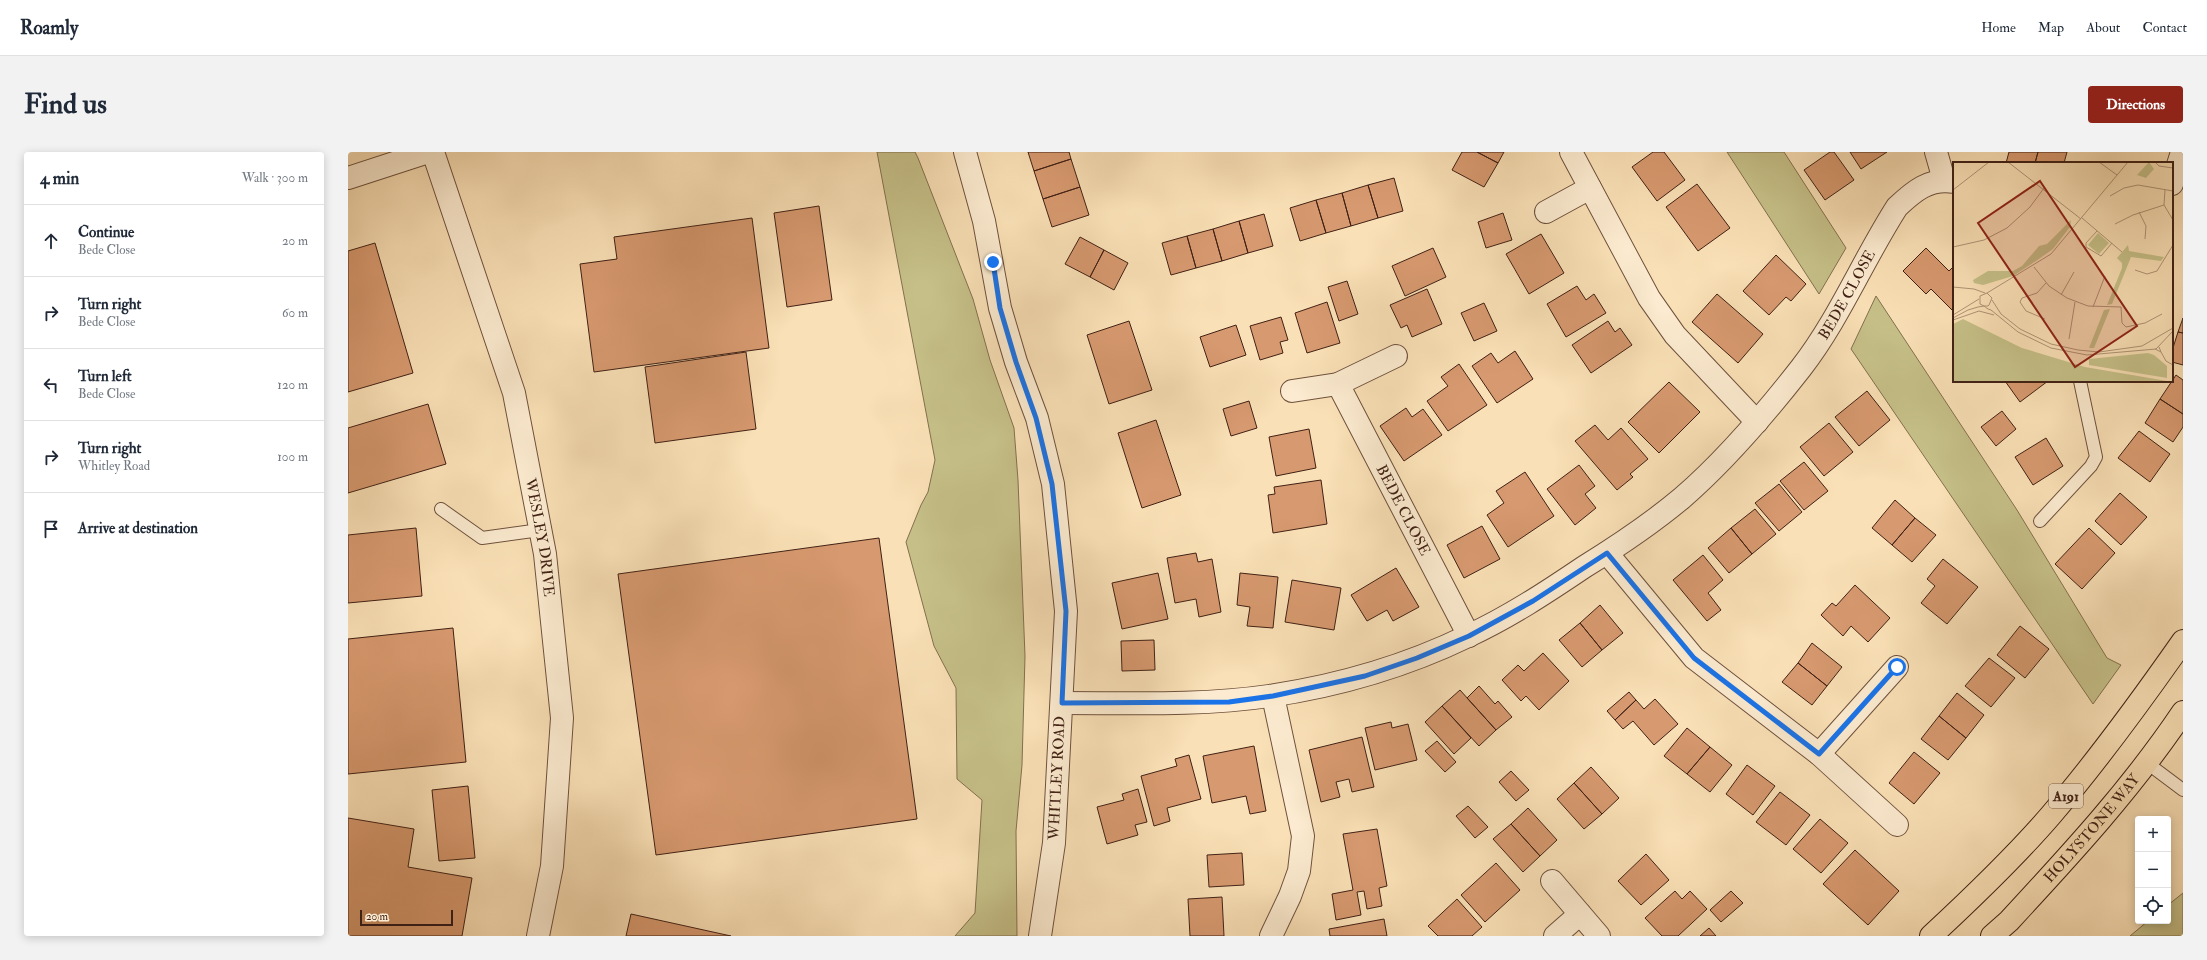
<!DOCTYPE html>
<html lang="en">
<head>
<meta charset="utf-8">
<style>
	body { margin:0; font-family:"IM FELL Double Pica",serif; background:#f2f2f3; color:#1f2937 }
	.controls { position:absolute; right:12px; bottom:12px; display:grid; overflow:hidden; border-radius:4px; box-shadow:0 2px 10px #0003 }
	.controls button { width:36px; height:36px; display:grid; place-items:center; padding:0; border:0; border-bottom:1px solid #e0e1e3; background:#fff; color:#1f2937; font:20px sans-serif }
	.scale { position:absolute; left:12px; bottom:10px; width:93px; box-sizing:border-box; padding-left:4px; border:2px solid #402115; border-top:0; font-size:11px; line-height:14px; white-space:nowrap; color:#402115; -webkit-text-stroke:3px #fcebd0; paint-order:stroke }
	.stop { position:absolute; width:12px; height:12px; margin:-9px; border:3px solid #1a73e8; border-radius:50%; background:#fff }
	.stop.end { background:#1a73e8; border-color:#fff; box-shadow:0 1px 4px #0008 }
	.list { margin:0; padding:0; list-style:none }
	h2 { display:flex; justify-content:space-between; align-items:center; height:52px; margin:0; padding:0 16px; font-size:17px }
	h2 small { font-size:13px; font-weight:400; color:#747a83 }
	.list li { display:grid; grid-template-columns:26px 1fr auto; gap:12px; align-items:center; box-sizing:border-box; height:72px; padding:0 16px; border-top:1px solid #e0e1e3 }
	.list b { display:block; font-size:15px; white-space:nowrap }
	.list p { margin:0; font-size:13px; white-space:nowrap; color:#747a83 }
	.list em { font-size:13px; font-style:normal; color:#747a83 }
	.icon { flex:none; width:22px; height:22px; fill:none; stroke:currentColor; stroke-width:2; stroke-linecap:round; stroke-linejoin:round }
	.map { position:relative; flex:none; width:1835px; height:784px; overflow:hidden; border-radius:4px }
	header { display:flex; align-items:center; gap:24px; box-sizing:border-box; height:56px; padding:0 20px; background:#fff; border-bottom:1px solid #e0e1e3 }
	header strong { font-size:19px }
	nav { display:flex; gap:22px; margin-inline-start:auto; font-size:14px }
	.intro { display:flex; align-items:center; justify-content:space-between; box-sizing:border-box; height:96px; padding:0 24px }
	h1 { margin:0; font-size:28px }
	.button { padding:10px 18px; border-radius:4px; background:#8f2418; color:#fff; font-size:14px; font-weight:700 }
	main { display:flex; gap:24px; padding:0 24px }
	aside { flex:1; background:#fff; border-radius:4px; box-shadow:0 2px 10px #0003 }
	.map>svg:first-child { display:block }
	.green { fill:#c6c088; stroke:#83704e }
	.building { fill:#d7996f; stroke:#402115 }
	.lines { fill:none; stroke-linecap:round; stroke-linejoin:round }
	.service-casing { stroke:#6e513d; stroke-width:14 }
	.minor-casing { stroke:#6e513d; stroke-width:24 }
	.tertiary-casing { stroke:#6e513d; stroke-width:24 }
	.primary-casing { stroke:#402115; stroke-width:24 }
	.service { stroke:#fcebd0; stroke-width:12 }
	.minor { stroke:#fcebd0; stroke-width:22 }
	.tertiary { stroke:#fcebd0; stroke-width:22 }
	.primary { stroke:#fae0b6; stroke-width:22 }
	.route { stroke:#1a73e8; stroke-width:5 }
	.labels { text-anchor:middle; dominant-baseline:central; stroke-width:4; stroke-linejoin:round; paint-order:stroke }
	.shield { fill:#fcebd0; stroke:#785e4d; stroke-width:1 }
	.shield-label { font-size:14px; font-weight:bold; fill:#402115 }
	.street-label { font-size:15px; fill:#402115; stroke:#fcebd0 }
	.inset-road { fill:none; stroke:#b09476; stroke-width:1 }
	.view { fill:#8f2418; fill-opacity:0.15; stroke:#8f2418; stroke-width:2 }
	.inset-edge { fill:none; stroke:#402115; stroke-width:2 }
</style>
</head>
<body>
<header>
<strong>Roamly</strong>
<nav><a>Home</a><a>Map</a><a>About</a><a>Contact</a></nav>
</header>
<div class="intro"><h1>Find us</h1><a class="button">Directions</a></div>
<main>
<aside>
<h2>4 min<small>Walk · 300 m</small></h2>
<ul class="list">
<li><svg class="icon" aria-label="ahead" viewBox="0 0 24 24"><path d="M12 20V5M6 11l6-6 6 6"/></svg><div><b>Continue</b><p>Bede Close</p></div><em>20 m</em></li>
<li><svg class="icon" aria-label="right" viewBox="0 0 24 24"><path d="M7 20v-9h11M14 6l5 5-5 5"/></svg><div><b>Turn right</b><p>Bede Close</p></div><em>60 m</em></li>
<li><svg class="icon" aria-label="left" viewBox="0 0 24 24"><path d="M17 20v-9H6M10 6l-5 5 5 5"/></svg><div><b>Turn left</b><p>Bede Close</p></div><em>120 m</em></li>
<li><svg class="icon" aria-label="right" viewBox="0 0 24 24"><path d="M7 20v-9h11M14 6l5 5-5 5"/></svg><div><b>Turn right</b><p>Whitley Road</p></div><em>100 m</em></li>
<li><svg class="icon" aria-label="arrive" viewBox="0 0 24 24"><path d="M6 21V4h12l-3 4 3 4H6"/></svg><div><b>Arrive at destination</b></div></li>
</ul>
</aside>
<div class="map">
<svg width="1835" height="784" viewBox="0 0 1835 784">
	<rect width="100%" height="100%" fill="#fae0b6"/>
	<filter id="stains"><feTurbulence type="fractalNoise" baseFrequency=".005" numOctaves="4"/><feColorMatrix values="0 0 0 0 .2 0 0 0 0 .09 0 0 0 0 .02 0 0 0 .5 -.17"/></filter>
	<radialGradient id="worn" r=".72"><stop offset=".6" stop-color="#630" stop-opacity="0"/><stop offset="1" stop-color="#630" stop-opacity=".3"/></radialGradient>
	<path class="green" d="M 529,0 L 567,0 L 570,6 L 625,147 L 642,208 L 666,276 L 670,328 L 677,504 L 674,613 L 668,679 L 669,784 L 607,784 L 627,761 L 634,648 L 609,627 L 608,536 L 586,494 L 558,390 L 573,353 L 580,340 L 587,308 Z
		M 1379,0 L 1436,0 L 1498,96 L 1471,142 Z
		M 1528,144 L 1669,358 L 1759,506 L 1773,513 L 1745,552 L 1503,197 Z
		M 1835,741 L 1835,784 L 1782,784 L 1800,769 L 1820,769 L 1820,753 Z"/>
	<path class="building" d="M 680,0 L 721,0 L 723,7 L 686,19 Z
		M 1114,0 L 1129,0 L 1150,11 L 1136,35 L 1104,18 Z
		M 1129,0 L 1156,0 L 1150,11 Z
		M 1305,0 L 1316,0 L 1337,28 L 1309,49 L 1284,15 Z
		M 1482,0 L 1486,0 L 1506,28 L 1477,48 L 1456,18 Z
		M 1502,0 L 1539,0 L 1513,17 Z
		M 1661,0 L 1690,0 L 1687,11 L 1658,11 Z
		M 1690,0 L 1719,0 L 1716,11 L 1687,11 Z
		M 723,7 L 732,35 L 695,47 L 686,19 Z
		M 1046,26 L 1055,59 L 1030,66 L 1020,33 Z
		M 1349,32 L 1382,76 L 1350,99 L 1318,55 Z
		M 1020,33 L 1030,66 L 1003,74 L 994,41 Z
		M 732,35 L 741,63 L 704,75 L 695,47 Z
		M 994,41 L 1003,74 L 978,81 L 968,48 Z
		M 968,48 L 978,81 L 952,89 L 942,56 Z
		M 471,54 L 484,148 L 439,155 L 426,61 Z
		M 1155,61 L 1164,88 L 1138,96 L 1130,70 Z
		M 916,62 L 925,94 L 900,101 L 891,69 Z
		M 404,66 L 421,196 L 246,220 L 232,112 L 269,107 L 266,85 Z
		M 891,69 L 900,101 L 874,109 L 865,77 Z
		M 865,77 L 874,109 L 848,116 L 839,84 Z
		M 1193,82 L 1216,121 L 1181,142 L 1158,102 Z
		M 839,84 L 848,116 L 823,123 L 814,91 Z
		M 732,85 L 756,98 L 742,125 L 717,112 Z
		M 27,91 L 65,221 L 0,240 L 0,99 Z
		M 1085,96 L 1098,125 L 1057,144 L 1044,114 Z
		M 1578,96 L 1601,119 L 1606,114 L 1606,160 L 1583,137 L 1578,142 L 1555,119 Z
		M 756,98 L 780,111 L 766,138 L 742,125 Z
		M 1428,103 L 1458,132 L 1443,149 L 1438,145 L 1421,163 L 1395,139 Z
		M 999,129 L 1010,162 L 991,169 L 980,135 Z
		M 1229,134 L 1238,148 L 1246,142 L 1258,161 L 1218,185 L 1199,152 Z
		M 1079,137 L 1094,172 L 1064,185 L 1059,173 L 1053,176 L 1042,153 Z
		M 1369,142 L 1415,182 L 1390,211 L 1344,170 Z
		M 979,150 L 992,191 L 959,201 L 947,161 Z
		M 1136,151 L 1149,179 L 1126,189 L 1113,161 Z
		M 933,165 L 940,188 L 932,190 L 935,201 L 912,208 L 902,174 Z
		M 1835,166 L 1835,181 L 1830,180 Z
		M 781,169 L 804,238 L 761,252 L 739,183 Z
		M 1260,169 L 1267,180 L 1272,176 L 1284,193 L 1243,221 L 1224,193 Z
		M 888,173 L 898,203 L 862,215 L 852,185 Z
		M 1830,180 L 1835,181 L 1835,213 L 1824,210 L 1824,199 Z
		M 1167,199 L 1185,227 L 1149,251 L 1124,214 L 1143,201 L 1150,211 Z
		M 398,200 L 408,277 L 307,291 L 297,215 Z
		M 1111,212 L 1139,253 L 1100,279 L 1079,249 L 1100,234 L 1093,225 Z
		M 1828,223 L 1835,228 L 1835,262 L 1812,247 Z
		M 1657,229 L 1700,229 L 1672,250 Z
		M 1321,230 L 1352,260 L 1311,301 L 1280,270 Z
		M 1519,239 L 1542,268 L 1511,294 L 1487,265 Z
		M 1812,247 L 1835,262 L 1835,275 L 1825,290 L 1797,271 Z
		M 901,249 L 909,276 L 883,284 L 875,257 Z
		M 80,252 L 98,312 L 0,341 L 0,276 Z
		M 1058,256 L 1064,265 L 1075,257 L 1094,283 L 1056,309 L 1032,274 Z
		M 1654,259 L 1668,277 L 1648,294 L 1633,275 Z
		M 808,268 L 833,343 L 794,356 L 770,281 Z
		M 1481,271 L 1505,300 L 1476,324 L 1452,295 Z
		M 1247,273 L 1260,288 L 1273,276 L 1300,307 L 1282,322 L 1285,325 L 1269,338 L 1227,289 Z
		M 961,277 L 968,316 L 928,324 L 921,285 Z
		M 1791,279 L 1822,302 L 1802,330 L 1770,306 Z
		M 1698,286 L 1715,314 L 1685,333 L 1667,305 Z
		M 1456,310 L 1480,339 L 1456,358 L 1432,329 Z
		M 1231,313 L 1247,334 L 1237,342 L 1248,356 L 1227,373 L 1199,337 Z
		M 1177,320 L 1206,364 L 1160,395 L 1139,363 L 1156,351 L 1148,339 Z
		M 973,328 L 979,372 L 925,381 L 920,343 L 927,342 L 926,335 Z
		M 1431,332 L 1454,360 L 1431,379 L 1407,351 Z
		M 1772,341 L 1799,365 L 1773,393 L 1747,369 Z
		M 1547,348 L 1567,366 L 1544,393 L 1524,376 Z
		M 1407,357 L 1428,382 L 1404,402 L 1383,376 Z
		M 1567,366 L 1588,383 L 1564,410 L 1544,393 Z
		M 1134,374 L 1152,407 L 1116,426 L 1099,393 Z
		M 68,376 L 74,444 L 0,451 L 0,383 Z
		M 1383,376 L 1404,402 L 1381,421 L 1360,396 Z
		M 1741,376 L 1767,401 L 1734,437 L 1707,412 Z
		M 531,386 L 569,667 L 308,703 L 270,422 Z
		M 848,401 L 850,410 L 864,407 L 873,460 L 851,465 L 848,447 L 827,451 L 819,406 Z
		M 1355,403 L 1375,428 L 1360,441 L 1373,458 L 1359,469 L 1325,428 Z
		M 1595,407 L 1630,435 L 1599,472 L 1573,451 L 1587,434 L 1579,427 Z
		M 1048,416 L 1071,455 L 1045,469 L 1039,458 L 1019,469 L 1003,443 Z
		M 810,421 L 820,467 L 774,477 L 764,431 Z
		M 892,421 L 930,425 L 925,476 L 899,474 L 902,455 L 889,453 Z
		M 944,428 L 993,436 L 986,478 L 937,470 Z
		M 1507,433 L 1542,466 L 1520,490 L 1503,474 L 1495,484 L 1473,463 L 1484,451 L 1488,454 Z
		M 1252,453 L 1275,481 L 1254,498 L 1232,471 Z
		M 1232,471 L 1254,498 L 1234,515 L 1211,488 Z
		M 1672,474 L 1701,497 L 1677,526 L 1649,503 Z
		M 105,476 L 118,610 L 0,622 L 0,487 Z
		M 806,488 L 807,518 L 774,519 L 773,489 Z
		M 1464,491 L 1494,515 L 1479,534 L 1450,511 Z
		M 1195,501 L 1221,529 L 1191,558 L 1178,544 L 1173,549 L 1154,528 L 1170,513 L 1176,519 Z
		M 1641,506 L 1667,526 L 1643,555 L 1617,534 Z
		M 1450,511 L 1479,534 L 1464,553 L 1434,530 Z
		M 1131,534 L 1147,552 L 1150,549 L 1164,565 L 1148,578 L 1119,546 Z
		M 1112,538 L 1148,578 L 1131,594 L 1094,554 Z
		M 1281,540 L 1288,548 L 1267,568 L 1259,559 Z
		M 1609,541 L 1636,563 L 1618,586 L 1591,564 Z
		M 1307,547 L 1330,572 L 1306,593 L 1285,569 L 1275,577 L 1267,568 L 1288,548 L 1296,557 Z
		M 1094,554 L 1123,586 L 1106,602 L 1077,570 Z
		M 1591,564 L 1618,586 L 1600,608 L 1573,587 Z
		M 1043,570 L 1044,576 L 1060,572 L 1069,608 L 1027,618 L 1017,576 Z
		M 1339,576 L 1362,595 L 1339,622 L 1316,604 Z
		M 1014,585 L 1026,635 L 1004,640 L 1001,627 L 988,630 L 992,645 L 973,650 L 961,598 Z
		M 1089,589 L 1108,610 L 1097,620 L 1077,599 Z
		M 906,594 L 918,659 L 902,662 L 898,644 L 864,651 L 855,604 Z
		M 1362,595 L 1384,613 L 1362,640 L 1339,622 Z
		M 1566,600 L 1592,621 L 1566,652 L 1541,631 Z
		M 841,603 L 853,647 L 819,656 L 822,669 L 806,674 L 793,624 L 829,614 L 827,607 Z
		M 1399,613 L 1427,634 L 1405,663 L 1378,642 Z
		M 1243,615 L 1271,646 L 1254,662 L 1226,631 Z
		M 1163,619 L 1181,638 L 1168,649 L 1151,630 Z
		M 1226,631 L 1254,662 L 1236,677 L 1209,647 Z
		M 120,634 L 127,706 L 91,709 L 84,638 Z
		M 790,637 L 799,670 L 787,673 L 790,683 L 759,692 L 749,655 L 776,648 L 774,642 Z
		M 1432,640 L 1462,663 L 1438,693 L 1408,670 Z
		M 1120,654 L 1140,675 L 1127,686 L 1108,664 Z
		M 1180,656 L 1209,688 L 1192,704 L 1163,672 Z
		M 0,666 L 66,677 L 60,715 L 124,726 L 114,784 L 0,784 Z
		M 1472,667 L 1500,691 L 1473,721 L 1445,697 Z
		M 1163,672 L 1192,704 L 1175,720 L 1145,687 Z
		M 1029,677 L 1039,734 L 1031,736 L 1034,754 L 1019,757 L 1016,739 L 1009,740 L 1013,763 L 988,768 L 984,742 L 1005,738 L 995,682 Z
		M 1507,698 L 1551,739 L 1520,773 L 1475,732 Z
		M 894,701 L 896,733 L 861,735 L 859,703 Z
		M 1298,702 L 1321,728 L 1293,753 L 1270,729 Z
		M 1148,711 L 1172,738 L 1137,770 L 1113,743 Z
		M 1327,739 L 1334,747 L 1342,739 L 1359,757 L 1330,784 L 1314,784 L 1297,766 Z
		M 1383,739 L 1395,751 L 1373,770 L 1362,758 Z
		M 874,745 L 876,784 L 842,784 L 840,747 Z
		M 1109,747 L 1134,775 L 1124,784 L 1090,784 L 1080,774 Z
		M 283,762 L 383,784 L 278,784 Z
		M 1036,767 L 1039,784 L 982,784 L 981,777 Z
		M 1361,776 L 1368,784 L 1352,784 Z"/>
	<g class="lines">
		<g class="service-casing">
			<path id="service" d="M 93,357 L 134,386 L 192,378
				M 1692,369 L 1743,314 L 1748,305 L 1732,229
				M 1799,611 L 1835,638"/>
		</g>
		<g class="minor-casing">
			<g id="minor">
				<path id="s1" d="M 85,0 L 166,241 L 197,402 L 214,566 L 204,714 L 190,784"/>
				<path d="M 1223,0 L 1301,146 L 1327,183 L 1409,270"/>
				<path d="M 1588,0 L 1596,28"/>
				<path d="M 0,26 L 80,0"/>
				<path d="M 1824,32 L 1834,0"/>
				<path d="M 1198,60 L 1242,36"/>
				<path id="s2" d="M 990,232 L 1121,484"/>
				<path d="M 944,239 L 990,232 L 1048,204"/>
				<path d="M 1259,401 L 1346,506 L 1471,602 L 1549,673"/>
				<path id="s3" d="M 714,551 C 782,551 853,554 921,544 C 989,534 1058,514 1120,484 C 1161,465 1199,440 1236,415 C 1270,394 1303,372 1334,346 C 1378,308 1417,262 1453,216 C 1491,167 1515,108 1549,55 C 1566,39 1581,26 1606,30"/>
				<path d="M 1471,602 L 1549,515"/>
				<path d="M 1204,729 L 1251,784"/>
				<path d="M 923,784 L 942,744 L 951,719 L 955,684 L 925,544"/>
				<path d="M 1207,784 L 1232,762"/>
			</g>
		</g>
		<g class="tertiary-casing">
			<path id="tertiary" d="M 617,0 L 636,69 L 652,156 L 668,210 L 689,266 L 705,332 L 718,459 L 706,691 L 692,784"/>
		</g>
		<g class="primary-casing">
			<g id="primary">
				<path d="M 1583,784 C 1624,746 1666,706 1703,663 C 1750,608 1793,549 1835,489"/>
				<path id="s4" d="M 1644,784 L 1661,769 C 1723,702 1784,636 1835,560"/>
			</g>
		</g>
		<use href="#service" class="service"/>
		<use href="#minor" class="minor"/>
		<use href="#tertiary" class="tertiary"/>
		<use href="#primary" class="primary"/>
	</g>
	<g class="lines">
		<path class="route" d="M 645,110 L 652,156 L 668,210 L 688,266 L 704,332 L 718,459 L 714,551 L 881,550 L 925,544 L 1017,524 L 1069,506 L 1121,484 L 1185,449 L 1259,401 L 1346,506 L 1471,602 L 1549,515"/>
	</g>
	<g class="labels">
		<rect class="shield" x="1701" y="632" width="34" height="24" rx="3"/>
		<g class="shield-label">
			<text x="1718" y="644">A191</text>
		</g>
		<g class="street-label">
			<text stroke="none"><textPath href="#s3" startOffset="934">BEDE CLOSE</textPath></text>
			<text stroke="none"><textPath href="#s2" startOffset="142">BEDE CLOSE</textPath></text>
			<text stroke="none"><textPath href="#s1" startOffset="401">WESLEY DRIVE</textPath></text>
			<text transform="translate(709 626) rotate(-87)">WHITLEY ROAD</text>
			<text stroke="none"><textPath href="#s4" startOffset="147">HOLYSTONE WAY</textPath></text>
		</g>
	</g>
	<g transform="translate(1605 10)">
		<rect width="220" height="220" fill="#fae0b6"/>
		<path d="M 196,0 L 201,7 L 193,16 L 184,13 ZM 118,58 L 117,65 L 100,87 L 83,99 L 60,114 L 30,123 L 21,121 L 20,118 L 35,109 L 60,109 L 69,104 L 86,84 L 94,82 ZM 145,71 L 156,81 L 146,92 L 135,83 ZM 175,83 L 176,89 L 211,95 L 208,99 L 178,95 L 159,142 L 154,143 L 169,106 L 169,101 L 164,96 ZM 157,147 L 141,186 L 136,186 L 151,148 ZM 10,157 L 69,186 L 132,205 L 220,220 L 0,220 L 0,162 ZM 195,191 L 201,193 L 214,204 L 214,216 L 136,203 L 136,197 Z" fill="#c6c088"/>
		<path class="inset-road" d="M 55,0 L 128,57M 146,0 L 164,13M 202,0 L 206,4 L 220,6M 0,28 L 36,0M 212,28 L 211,43 L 220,58M 157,34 L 171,26 L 185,23 L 220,29M 186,50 L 193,64 L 192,77M 129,56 L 169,90M 162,62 L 180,53 L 211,43M 144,69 L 133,81 L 133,85 L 148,94 L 159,81M 0,85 L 31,78 L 54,66 L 77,45 L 91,26M 81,105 L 96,124 L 114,136 L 135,144 L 168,145 L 169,161 L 173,165 L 192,161 L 209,152M 182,108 L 194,112 L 204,109 L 220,83M 0,125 L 21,127 L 32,131M 34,131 L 98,92 L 175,0M 108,133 L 121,110M 39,138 L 48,152 L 67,167 L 98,182 L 125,188 L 146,190 L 189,184 L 220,166M 140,145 L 152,114M 0,153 L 26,137M 0,156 L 15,148 L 25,145 L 31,144 L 35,144 L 36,143 L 39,136 L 34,131 L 27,134 L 27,142 L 31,144 L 35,147 L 38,148 L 65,170 L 98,186 L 134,193 L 203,187 L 220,169M 92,157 L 73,149 L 67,140 L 69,136 L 84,131 L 93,121M 0,158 L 26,149 L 41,153M 116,177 L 122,140M 202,187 L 208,190 L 206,185M 208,190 L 213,199 L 220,203"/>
		<path class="view" d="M 87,19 L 184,164 L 122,205 L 25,61 Z"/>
		<rect width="220" height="220" class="inset-edge"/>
	</g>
	<rect width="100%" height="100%" filter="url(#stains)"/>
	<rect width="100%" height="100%" fill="url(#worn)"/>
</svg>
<div class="controls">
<button>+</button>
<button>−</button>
<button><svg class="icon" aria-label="locate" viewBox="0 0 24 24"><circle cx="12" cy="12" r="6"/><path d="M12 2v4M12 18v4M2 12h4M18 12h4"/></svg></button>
</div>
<div class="scale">20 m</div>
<div class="stop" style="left:1549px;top:515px"></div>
<div class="stop end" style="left:645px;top:110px"></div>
</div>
</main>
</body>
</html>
